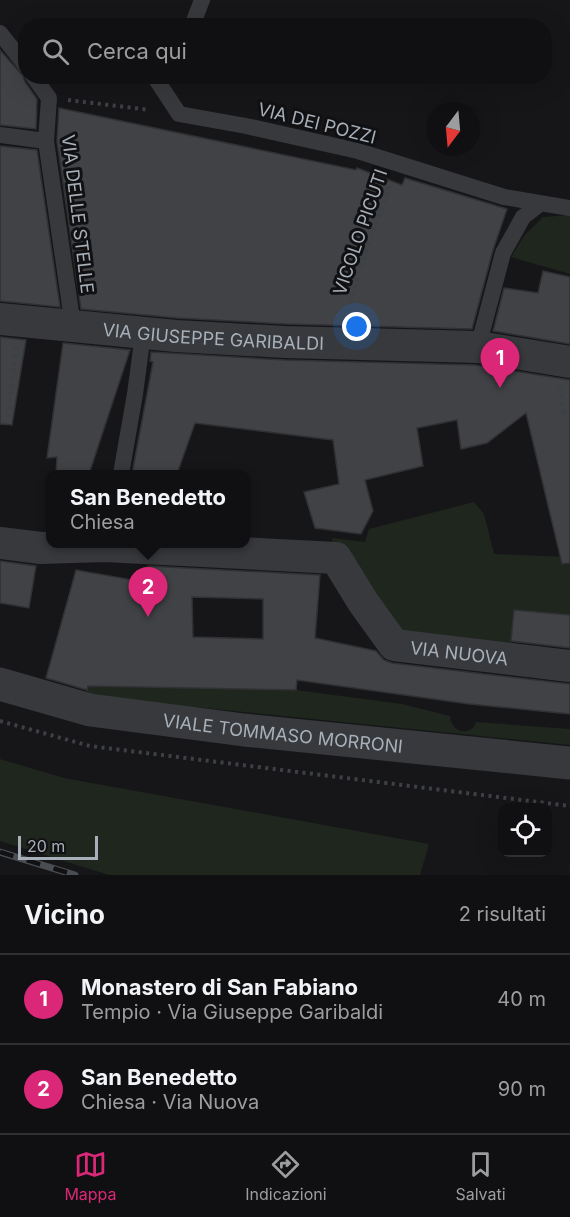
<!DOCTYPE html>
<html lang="it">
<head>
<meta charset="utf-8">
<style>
	body { margin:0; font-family:Inter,sans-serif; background:#1e1e20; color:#f1f3f6 }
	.controls { position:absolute; right:18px; bottom:18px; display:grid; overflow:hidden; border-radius:12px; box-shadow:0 6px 24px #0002 }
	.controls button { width:54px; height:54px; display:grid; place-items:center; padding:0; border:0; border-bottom:2px solid #303032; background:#101012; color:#f1f3f6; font:30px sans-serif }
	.compass { position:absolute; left:426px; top:102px; width:54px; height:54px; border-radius:50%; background:#101012; box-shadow:0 6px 24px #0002; rotate:196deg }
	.scale { position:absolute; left:18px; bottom:15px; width:80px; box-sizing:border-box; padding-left:6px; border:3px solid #a7b0b9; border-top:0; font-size:16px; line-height:21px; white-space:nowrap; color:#a7b0b9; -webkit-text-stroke:4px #111113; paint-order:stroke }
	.you { position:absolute; left:357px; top:327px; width:21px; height:21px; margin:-15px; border:4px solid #fff; border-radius:50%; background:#1a73e8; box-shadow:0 0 0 9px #1a73e833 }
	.badge { display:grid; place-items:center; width:39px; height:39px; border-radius:50%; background:#db2777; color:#fff; font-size:20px; font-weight:700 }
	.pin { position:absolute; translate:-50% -50px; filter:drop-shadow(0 2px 3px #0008) }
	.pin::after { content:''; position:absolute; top:32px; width:21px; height:18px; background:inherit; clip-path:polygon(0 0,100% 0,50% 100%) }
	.popup { position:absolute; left:46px; top:470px; width:204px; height:78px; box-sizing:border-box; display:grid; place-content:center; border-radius:12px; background:#101012; filter:drop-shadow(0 2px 4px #0005); font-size:20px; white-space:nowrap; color:#9c9d9f }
	.popup b { font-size:22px; color:#f1f3f6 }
	.popup::after { content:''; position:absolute; left:50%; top:100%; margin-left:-12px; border:12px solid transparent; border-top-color:#101012 }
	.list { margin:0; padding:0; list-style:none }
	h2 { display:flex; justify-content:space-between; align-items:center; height:78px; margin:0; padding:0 24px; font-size:26px }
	h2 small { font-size:20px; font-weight:400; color:#9c9d9f }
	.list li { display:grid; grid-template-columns:39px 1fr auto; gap:18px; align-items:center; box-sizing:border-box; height:90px; padding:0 24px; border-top:2px solid #303032 }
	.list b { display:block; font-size:22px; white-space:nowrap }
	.list p { margin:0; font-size:20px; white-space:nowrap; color:#9c9d9f }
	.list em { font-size:20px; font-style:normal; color:#9c9d9f }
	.icon { flex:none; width:33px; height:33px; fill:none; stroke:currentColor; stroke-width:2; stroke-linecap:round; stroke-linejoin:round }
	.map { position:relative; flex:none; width:570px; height:875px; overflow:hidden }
	.search { position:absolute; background:#101012; box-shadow:0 6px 24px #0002; left:18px; right:18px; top:18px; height:66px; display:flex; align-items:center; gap:15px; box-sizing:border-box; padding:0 21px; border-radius:24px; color:#9c9d9f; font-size:22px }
	.sheet { height:258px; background:#101012 }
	nav { display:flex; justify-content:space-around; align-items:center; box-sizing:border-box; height:84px; border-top:2px solid #303032; background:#101012; font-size:16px; color:#9c9d9f }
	nav a { display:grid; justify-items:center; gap:3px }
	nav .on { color:#db2777 }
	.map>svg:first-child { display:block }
	.green { fill:#1e261e }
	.building { fill:#404245; stroke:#303134; stroke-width:1.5; fill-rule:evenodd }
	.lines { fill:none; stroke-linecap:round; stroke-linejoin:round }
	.path { stroke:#3d4044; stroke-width:4; stroke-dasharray:3 4.5; stroke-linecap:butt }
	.service { stroke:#37393d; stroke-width:16 }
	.minor { stroke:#37393d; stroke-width:32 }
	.tertiary { stroke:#37393d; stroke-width:33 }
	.rail-casing { stroke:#4a4e52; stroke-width:7 }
	.rail { stroke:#111113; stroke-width:4.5; stroke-dasharray:14; stroke-linecap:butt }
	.labels { text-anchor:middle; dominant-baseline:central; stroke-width:6; stroke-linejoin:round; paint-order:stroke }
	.street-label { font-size:18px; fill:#a7b0b9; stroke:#111113 }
</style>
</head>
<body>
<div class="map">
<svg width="570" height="875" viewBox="0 0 570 875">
	<rect width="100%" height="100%" fill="#161618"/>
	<path class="green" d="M 570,215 L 570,274 L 511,257 L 524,236 L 543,217 Z
		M 474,502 L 484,514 L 494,554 L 570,557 L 570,615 L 514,610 L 511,650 L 394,645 L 336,558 L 332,538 L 365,542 L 369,529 Z
		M 88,686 L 296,690 L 402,704 L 450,716 C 451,728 462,736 473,728 L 476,722 L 570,729 L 570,745 L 86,696 Z
		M 0,759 L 64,778 L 429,844 L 420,875 L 109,875 L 0,841 Z"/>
	<path class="building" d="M 0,50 L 23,76 L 25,82 L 37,99 L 36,129 L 0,125 Z
		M 59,108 L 356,170 L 357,168 L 402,185 L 405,178 L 507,209 L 493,250 L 472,329 L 286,324 L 177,318 L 81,309 L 57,141 Z
		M 0,146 L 37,150 L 60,307 L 0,301 Z
		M 543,271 L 570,277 L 570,344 L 493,331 L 504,288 L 538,293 Z
		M 0,337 L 26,340 L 12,425 L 0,424 Z
		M 63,343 L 130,350 L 89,474 L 56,474 L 57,457 L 47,458 Z
		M 151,352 L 285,360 L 476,365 L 570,380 L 570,563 L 562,564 L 526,413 L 487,443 L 461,449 L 457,420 L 417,428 L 423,466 L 365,480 L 373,511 L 361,534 L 315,528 L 304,492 L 339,484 L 333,440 L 195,423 L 177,474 L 132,474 L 153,362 L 150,361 Z
		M 0,561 L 36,566 L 29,608 L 0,603 Z
		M 148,566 L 320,575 L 315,638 L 376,651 L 384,660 L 392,663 L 570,684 L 570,714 L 469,704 L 297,680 L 296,690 L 88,686 L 87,690 L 46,678 L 76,570 L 144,582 ZM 192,597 L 263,599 L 263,639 L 193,637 Z
		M 514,610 L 570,615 L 570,648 L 511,641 Z"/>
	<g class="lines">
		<path class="path" d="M 68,100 L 150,110
			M 346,317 L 364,258 L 391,182
			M 560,388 L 565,417
			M 8,417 L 16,347
			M 0,721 L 90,746 L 570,806"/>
		<path class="service" d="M 192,26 L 202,0
			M 0,33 L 26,66
			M 33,76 L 49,98 L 46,141 L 73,326
			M 154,76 L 179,114 L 246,126 L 358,151 L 504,197 L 570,208
			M 0,135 L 46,141
			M 478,347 L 503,253 L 523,217 L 540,204
			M 121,474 L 135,394 L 143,334"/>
		<g class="minor">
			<path id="s1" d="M 0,319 L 176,336 L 285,342 L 478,347 L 570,362"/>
			<path id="s2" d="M 0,543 L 41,548 L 105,546 L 336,558 L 363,602 L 394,645 L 570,666"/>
		</g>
		<path class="tertiary" id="s3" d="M 0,684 L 90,710 L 244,730 L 570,763"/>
		<g class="rail-casing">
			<path id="rail" d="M 0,852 L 75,875"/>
		</g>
		<use href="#rail" class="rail"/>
	</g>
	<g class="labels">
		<g class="street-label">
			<text transform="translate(317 123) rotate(14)">VIA DEI POZZI</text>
			<text transform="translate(78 214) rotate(83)">VIA DELLE STELLE</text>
			<text transform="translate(360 232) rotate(-71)">VICOLO PICUTI</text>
			<text stroke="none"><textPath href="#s1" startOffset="214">VIA GIUSEPPE GARIBALDI</textPath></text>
			<text stroke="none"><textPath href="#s2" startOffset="507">VIA NUOVA</textPath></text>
			<text stroke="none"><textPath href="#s3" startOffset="288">VIALE TOMMASO MORRONI</textPath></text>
		</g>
	</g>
</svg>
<div class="controls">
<button><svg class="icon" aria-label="locate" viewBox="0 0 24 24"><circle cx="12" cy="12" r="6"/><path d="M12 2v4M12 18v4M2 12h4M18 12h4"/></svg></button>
</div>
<svg class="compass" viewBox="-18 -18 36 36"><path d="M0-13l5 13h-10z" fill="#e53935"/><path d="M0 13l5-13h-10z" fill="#9c9d9f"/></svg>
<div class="scale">20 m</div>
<div class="you"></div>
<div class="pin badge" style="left:500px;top:388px">1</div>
<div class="pin badge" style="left:148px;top:617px">2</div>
<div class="popup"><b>San Benedetto</b>Chiesa</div>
<div class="search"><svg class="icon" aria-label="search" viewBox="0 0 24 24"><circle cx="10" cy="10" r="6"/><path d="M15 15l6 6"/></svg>Cerca qui</div>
</div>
<section class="sheet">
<h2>Vicino<small>2 risultati</small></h2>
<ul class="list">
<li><span class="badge">1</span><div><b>Monastero di San Fabiano</b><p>Tempio · Via Giuseppe Garibaldi</p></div><em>40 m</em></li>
<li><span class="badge">2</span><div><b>San Benedetto</b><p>Chiesa · Via Nuova</p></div><em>90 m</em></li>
</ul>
</section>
<nav>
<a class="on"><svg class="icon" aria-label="map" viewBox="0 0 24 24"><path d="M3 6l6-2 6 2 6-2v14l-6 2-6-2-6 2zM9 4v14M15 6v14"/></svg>Mappa</a>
<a><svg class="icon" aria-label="directions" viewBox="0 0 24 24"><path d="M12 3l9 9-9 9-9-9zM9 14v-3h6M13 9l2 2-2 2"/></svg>Indicazioni</a>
<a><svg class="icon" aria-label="saved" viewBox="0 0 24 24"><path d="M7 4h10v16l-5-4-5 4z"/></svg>Salvati</a>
</nav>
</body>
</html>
